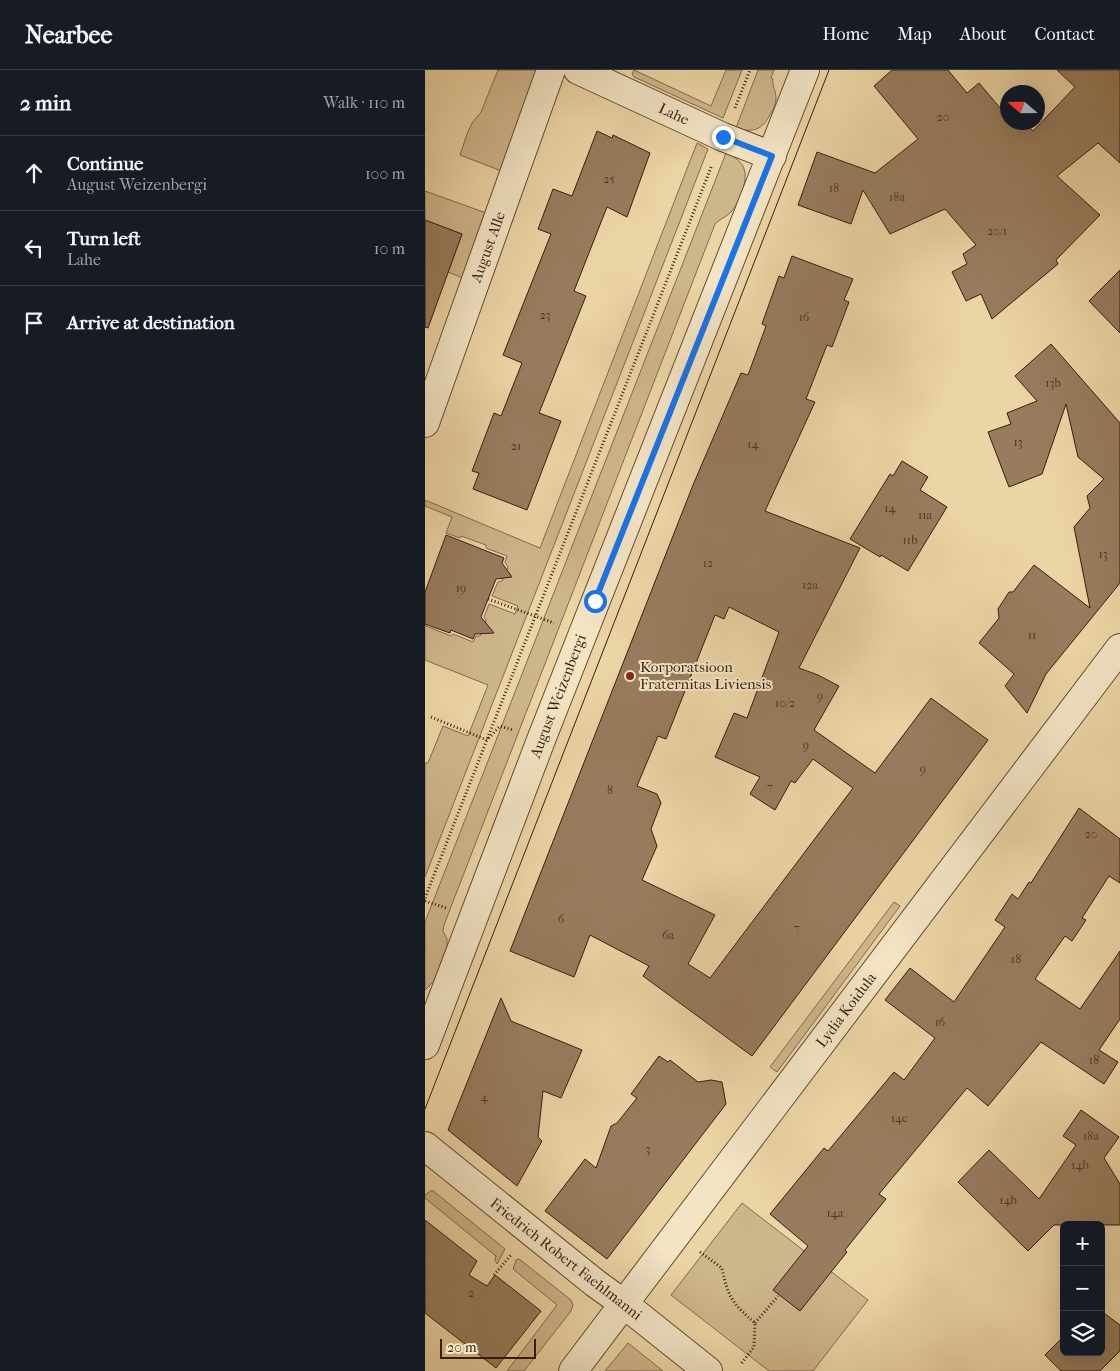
<!DOCTYPE html>
<html lang="en">
<head>
<meta charset="utf-8">
<style>
	body { margin:0; font-family:"IM FELL French Canon",serif; background:#20242c; color:#f1f3f6 }
	.controls { position:absolute; right:15px; bottom:15px; display:grid; overflow:hidden; border-radius:8px; box-shadow:0 5px 20px #0002 }
	.controls button { width:45px; height:45px; display:grid; place-items:center; padding:0; border:0; border-bottom:1px solid #363941; background:#171b24; color:#f1f3f6; font:25px sans-serif }
	.compass { position:absolute; left:575px; top:15px; width:45px; height:45px; border-radius:50%; background:#171b24; box-shadow:0 5px 20px #0002; rotate:290deg }
	.scale { position:absolute; left:15px; bottom:12px; width:96px; box-sizing:border-box; padding-left:5px; border:2px solid #3a1c0e; border-top:0; font-size:14px; line-height:18px; white-space:nowrap; color:#3a1c0e; -webkit-text-stroke:4px #f3e4c4; paint-order:stroke }
	.stop { position:absolute; width:15px; height:15px; margin:-11px; border:4px solid #1a73e8; border-radius:50%; background:#fff }
	.stop.end { background:#1a73e8; border-color:#fff; box-shadow:0 1px 5px #0008 }
	.list { margin:0; padding:0; list-style:none }
	h2 { display:flex; justify-content:space-between; align-items:center; height:65px; margin:0; padding:0 20px; font-size:21px }
	h2 small { font-size:16px; font-weight:400; color:#9ea1a6 }
	.list li { display:grid; grid-template-columns:32px 1fr auto; gap:15px; align-items:center; box-sizing:border-box; height:75px; padding:0 20px; border-top:1px solid #363941 }
	.list b { display:block; font-size:19px; white-space:nowrap }
	.list p { margin:0; font-size:16px; white-space:nowrap; color:#9ea1a6 }
	.list em { font-size:16px; font-style:normal; color:#9ea1a6 }
	.icon { flex:none; width:28px; height:28px; fill:none; stroke:currentColor; stroke-width:2; stroke-linecap:round; stroke-linejoin:round }
	.map { position:relative; flex:none; width:695px; height:1301px; overflow:hidden }
	header { display:flex; align-items:center; gap:30px; box-sizing:border-box; height:70px; padding:0 25px; background:#171b24; border-bottom:1px solid #363941 }
	header strong { font-size:24px }
	nav { display:flex; gap:28px; margin-inline-start:auto; font-size:18px }
	main { display:flex }
	aside { flex:1; background:#171b24 }
	.map>svg:first-child { display:block }
	.green { fill:#ceb68b; stroke:#84694c }
	.building { fill:#977c5d; stroke:#3a1c0e; fill-rule:evenodd }
	.lines { fill:none; stroke-linecap:round; stroke-linejoin:round }
	.minor-casing { stroke:#664a34; stroke-width:30 }
	.path { stroke:#3a1c0e; stroke-width:3; stroke-dasharray:1 2.5; stroke-linecap:butt }
	.minor { stroke:#f3e4c4; stroke-width:28 }
	.tram { stroke:#3a1c0e; stroke-width:1 }
	.route { stroke:#1a73e8; stroke-width:6 }
	.poi-dot { fill:#8f2418; stroke:#f3e4c4; stroke-width:2 }
	.labels { text-anchor:middle; dominant-baseline:central; stroke-width:4; stroke-linejoin:round; paint-order:stroke }
	.number-label { font-size:12px; fill:#513422 }
	.street-label { font-size:15px; fill:#3a1c0e; stroke:#f3e4c4 }
	.poi-label { font-size:15px; fill:#3a1c0e; stroke:#f3e4c4; text-anchor:start }
</style>
</head>
<body>
<header>
<strong>Nearbee</strong>
<nav><a>Home</a><a>Map</a><a>About</a><a>Contact</a></nav>
</header>
<main>
<aside>
<h2>2 min<small>Walk · 110 m</small></h2>
<ul class="list">
<li><svg class="icon" aria-label="ahead" viewBox="0 0 24 24"><path d="M12 20V5M6 11l6-6 6 6"/></svg><div><b>Continue</b><p>August Weizenbergi</p></div><em>100 m</em></li>
<li><svg class="icon" aria-label="left" viewBox="0 0 24 24"><path d="M17 20v-9H6M10 6l-5 5 5 5"/></svg><div><b>Turn left</b><p>Lahe</p></div><em>10 m</em></li>
<li><svg class="icon" aria-label="arrive" viewBox="0 0 24 24"><path d="M6 21V4h12l-3 4 3 4H6"/></svg><div><b>Arrive at destination</b></div></li>
</ul>
</aside>
<div class="map">
<svg width="695" height="1301" viewBox="0 0 695 1301">
	<rect width="100%" height="100%" fill="#ecd5a5"/>
	<filter id="stains"><feTurbulence type="fractalNoise" baseFrequency=".004" numOctaves="4"/><feColorMatrix values="0 0 0 0 .2 0 0 0 0 .09 0 0 0 0 .02 0 0 0 .5 -.17"/></filter>
	<radialGradient id="worn" r=".72"><stop offset=".6" stop-color="#630" stop-opacity="0"/><stop offset="1" stop-color="#630" stop-opacity=".3"/></radialGradient>
	<path class="green" d="M 73,0 L 112,0 L 79,102 L 35,85 L 42,64 L 47,53 L 56,42 Z
		M 209,0 L 286,36 L 301,0 L 317,0 L 298,48 L 209,7 L 207,4 Z
		M 333,0 L 349,0 L 346,8 L 348,9 C 347,16 351,21 351,28 C 351,34 349,38 346,43 C 337,60 329,63 311,58 Z
		M 272,73 L 283,79 L 0,807 L 0,693 L 3,693 L 18,656 L 43,666 L 63,615 L 0,590 L 0,553 L 2,554 L 1,556 L 26,566 L 28,564 L 48,572 L 51,566 L 55,566 L 61,550 L 59,547 L 64,534 L 90,544 L 93,536 L 67,526 L 73,512 L 77,511 L 83,497 L 80,492 L 82,486 L 61,478 L 61,475 L 36,466 L 35,468 L 21,463 L 27,447 L 0,436 L 0,430 L 115,478 Z
		M 301,83 C 323,92 323,105 316,125 C 313,131 311,137 306,142 C 301,147 295,149 290,154 L 19,855 L 18,861 L 22,869 L 22,877 L 9,911 L 0,920 L 0,852 Z
		M 0,121 L 64,144 L 40,209 L 23,202 L 37,164 L 0,150 Z
		M 469,832 L 475,836 L 352,1002 L 345,997 Z
		M 7,1120 L 80,1179 L 72,1194 L 70,1190 L 71,1186 L 0,1128 L 0,1125 Z
		M 317,1133 L 443,1230 L 388,1301 L 344,1301 L 246,1225 Z
		M 94,1189 L 146,1230 L 148,1235 L 146,1241 L 99,1301 L 82,1301 L 132,1235 L 88,1199 L 91,1190 Z
		M 203,1273 L 238,1301 L 180,1301 Z"/>
	<path class="building" d="M 467,0 L 523,0 L 542,23 L 554,13 L 582,46 L 582,52 L 588,52 L 594,59 L 601,54 L 608,61 L 650,17 L 632,0 L 695,0 L 695,93 L 673,73 L 632,106 L 675,145 L 631,190 L 633,194 L 567,249 L 556,224 L 541,231 L 527,202 L 542,194 L 538,184 L 551,175 L 520,139 L 465,164 L 438,120 L 426,154 L 373,135 L 392,82 L 450,103 L 493,69 L 449,16 Z
		M 172,61 L 187,68 L 188,65 L 225,83 L 202,147 L 182,137 L 149,221 L 161,226 L 114,343 L 136,351 L 102,440 L 48,419 L 54,403 L 47,401 L 69,343 L 76,346 L 97,293 L 78,285 L 126,164 L 113,159 L 128,119 L 147,126 Z
		M 0,150 L 37,164 L 3,258 L 0,257 Z
		M 367,186 L 428,209 L 419,230 L 424,232 L 407,277 L 402,275 L 381,329 L 390,332 L 340,441 L 435,478 L 374,598 L 393,605 L 414,616 L 389,660 L 450,703 L 506,628 L 563,670 L 327,986 L 218,906 L 224,896 L 165,865 L 149,907 L 85,881 L 268,415 L 316,303 L 323,305 L 341,256 L 337,254 L 354,206 L 359,208 ZM 304,537 L 354,562 L 322,648 L 309,643 L 290,687 L 335,707 L 325,724 L 350,740 L 366,711 L 370,713 L 388,689 L 428,718 L 285,908 L 263,894 L 290,845 L 217,810 L 232,776 L 226,759 L 236,733 L 232,724 L 212,716 L 233,666 L 241,669 L 290,545 L 299,549 Z
		M 695,200 L 695,263 L 664,231 Z
		M 626,274 L 695,353 L 695,513 L 621,604 L 602,643 L 580,616 L 589,604 L 554,573 L 574,548 L 573,539 L 584,522 L 588,522 L 609,495 L 665,538 L 649,457 L 665,438 L 662,426 L 679,409 L 653,387 L 641,334 L 617,404 L 584,417 L 563,362 L 586,354 L 582,343 L 612,331 L 590,306 Z
		M 477,391 L 503,407 L 495,420 L 522,437 L 483,501 L 456,485 L 455,487 L 425,469 L 465,404 L 468,406 Z
		M 21,465 L 79,488 L 77,493 L 87,507 L 71,509 L 56,547 L 69,563 L 50,564 L 48,569 L 26,560 L 25,563 L 0,554 L 0,522 Z
		M 654,738 L 695,769 L 695,813 L 684,806 L 657,848 L 661,850 L 647,871 L 640,866 L 610,909 L 655,939 L 695,881 L 695,949 L 674,980 L 693,992 L 679,1014 L 616,972 L 563,1036 L 542,1018 L 454,1124 L 461,1129 L 420,1180 L 422,1182 L 375,1241 L 348,1220 L 383,1176 L 345,1144 L 399,1078 L 403,1081 L 469,1002 L 479,1010 L 510,968 L 460,930 L 485,898 L 529,932 L 580,857 L 570,850 L 587,824 L 593,829 L 604,812 L 606,813 Z
		M 76,928 L 86,951 L 157,980 L 136,1028 L 118,1021 L 113,1067 L 117,1071 L 92,1116 L 23,1060 Z
		M 234,986 L 243,992 L 245,990 L 273,1012 L 286,1010 L 297,1012 L 301,1034 L 182,1189 L 120,1141 L 160,1089 L 171,1098 L 186,1056 L 192,1053 L 212,1028 L 206,1024 Z
		M 656,1040 L 694,1067 L 679,1088 L 695,1114 L 695,1155 L 629,1155 L 603,1181 L 533,1112 L 564,1080 L 614,1129 L 651,1075 L 638,1066 Z
		M 0,1150 L 52,1191 L 44,1205 L 62,1216 L 70,1205 L 116,1241 L 71,1298 L 0,1243 Z
		M 676,1241 L 695,1255 L 695,1281 L 675,1301 L 636,1301 L 620,1285 L 639,1266 L 639,1282 L 676,1282 Z"/>
	<g class="lines">
		<g class="minor-casing">
			<path id="minor" d="M 153,0 L 298,67 L 347,86
				M 0,353 L 126,0
				M 0,975 L 116,670 L 380,0
				M 0,1076 L 170,1213 L 199,1234 L 283,1301
				M 148,1301 L 695,578"/>
		</g>
		<path class="path" d="M 310,38 L 325,0
			M 63,529 L 129,553
			M 6,647 L 62,670 L 75,656 L 88,660
			M 0,828 L 287,95
			M 0,831 L 21,838
			M 275,1182 L 297,1198 C 303,1228 308,1234 330,1253 L 329,1277 L 316,1294
			M 69,1205 L 86,1185
			M 330,1253 L 353,1226"/>
		<use href="#minor" class="minor"/>
		<path class="tram" d="M 0,1039 L 404,0"/>
	</g>
	<g class="lines">
		<path class="route" d="M 170,531 L 347,86 L 298,67"/>
	</g>
	<circle class="poi-dot" cx="205" cy="606" r="5"/>
	<g class="labels">
		<g class="number-label">
			<text x="518" y="47">20</text>
			<text x="184" y="109">25</text>
			<text x="409" y="118">18</text>
			<text x="472" y="127">18a</text>
			<text x="572" y="161">20/1</text>
			<text x="120" y="245">23</text>
			<text x="379" y="247">16</text>
			<text x="628" y="313">13b</text>
			<text x="593" y="372">13</text>
			<text x="328" y="374">14</text>
			<text x="91" y="376">21</text>
			<text x="465" y="438">14</text>
			<text x="500" y="445">11a</text>
			<text x="485" y="470">11b</text>
			<text x="678" y="484">13</text>
			<text x="283" y="493">12</text>
			<text x="385" y="515">12a</text>
			<text x="36" y="518">19</text>
			<text x="607" y="565">11</text>
			<text x="395" y="626">9</text>
			<text x="360" y="633">10/2</text>
			<text x="381" y="675">9</text>
			<text x="498" y="699">9</text>
			<text x="345" y="717">7</text>
			<text x="185" y="720">8</text>
			<text x="666" y="764">20</text>
			<text x="136" y="849">6</text>
			<text x="372" y="858">7</text>
			<text x="243" y="865">6a</text>
			<text x="591" y="889">18</text>
			<text x="515" y="952">16</text>
			<text x="669" y="990">18</text>
			<text x="59" y="1027">4</text>
			<text x="474" y="1048">14c</text>
			<text x="666" y="1066">18a</text>
			<text x="223" y="1079">3</text>
			<text x="655" y="1095">14b</text>
			<text x="583" y="1130">14b</text>
			<text x="410" y="1143">14a</text>
			<text x="46" y="1223">2</text>
		</g>
		<g class="street-label">
			<text transform="translate(249 44) rotate(25)">Lahe</text>
			<text transform="translate(63 177) rotate(-70)">August Alle</text>
			<text transform="translate(133 626) rotate(-69)">August Weizenbergi</text>
			<text transform="translate(421 940) rotate(-53)">Lydia Koidula</text>
			<text transform="translate(141 1189) rotate(38)">Friedrich Robert Faehlmanni</text>
		</g>
		<g class="poi-label">
			<text x="215" y="597">Korporatsioon<tspan x="215" dy="17">Fraternitas Liviensis</tspan></text>
		</g>
	</g>
	<rect width="100%" height="100%" filter="url(#stains)"/>
	<rect width="100%" height="100%" fill="url(#worn)"/>
</svg>
<div class="controls">
<button>+</button>
<button>−</button>
<button><svg class="icon" aria-label="layers" viewBox="0 0 24 24"><path d="M12 4l9 5-9 5-9-5zM3 14l9 5 9-5"/></svg></button>
</div>
<svg class="compass" viewBox="-18 -18 36 36"><path d="M0-13l5 13h-10z" fill="#e53935"/><path d="M0 13l5-13h-10z" fill="#9ea1a6"/></svg>
<div class="scale">20 m</div>
<div class="stop" style="left:170px;top:531px"></div>
<div class="stop end" style="left:298px;top:67px"></div>
</div>
</main>
</body>
</html>
